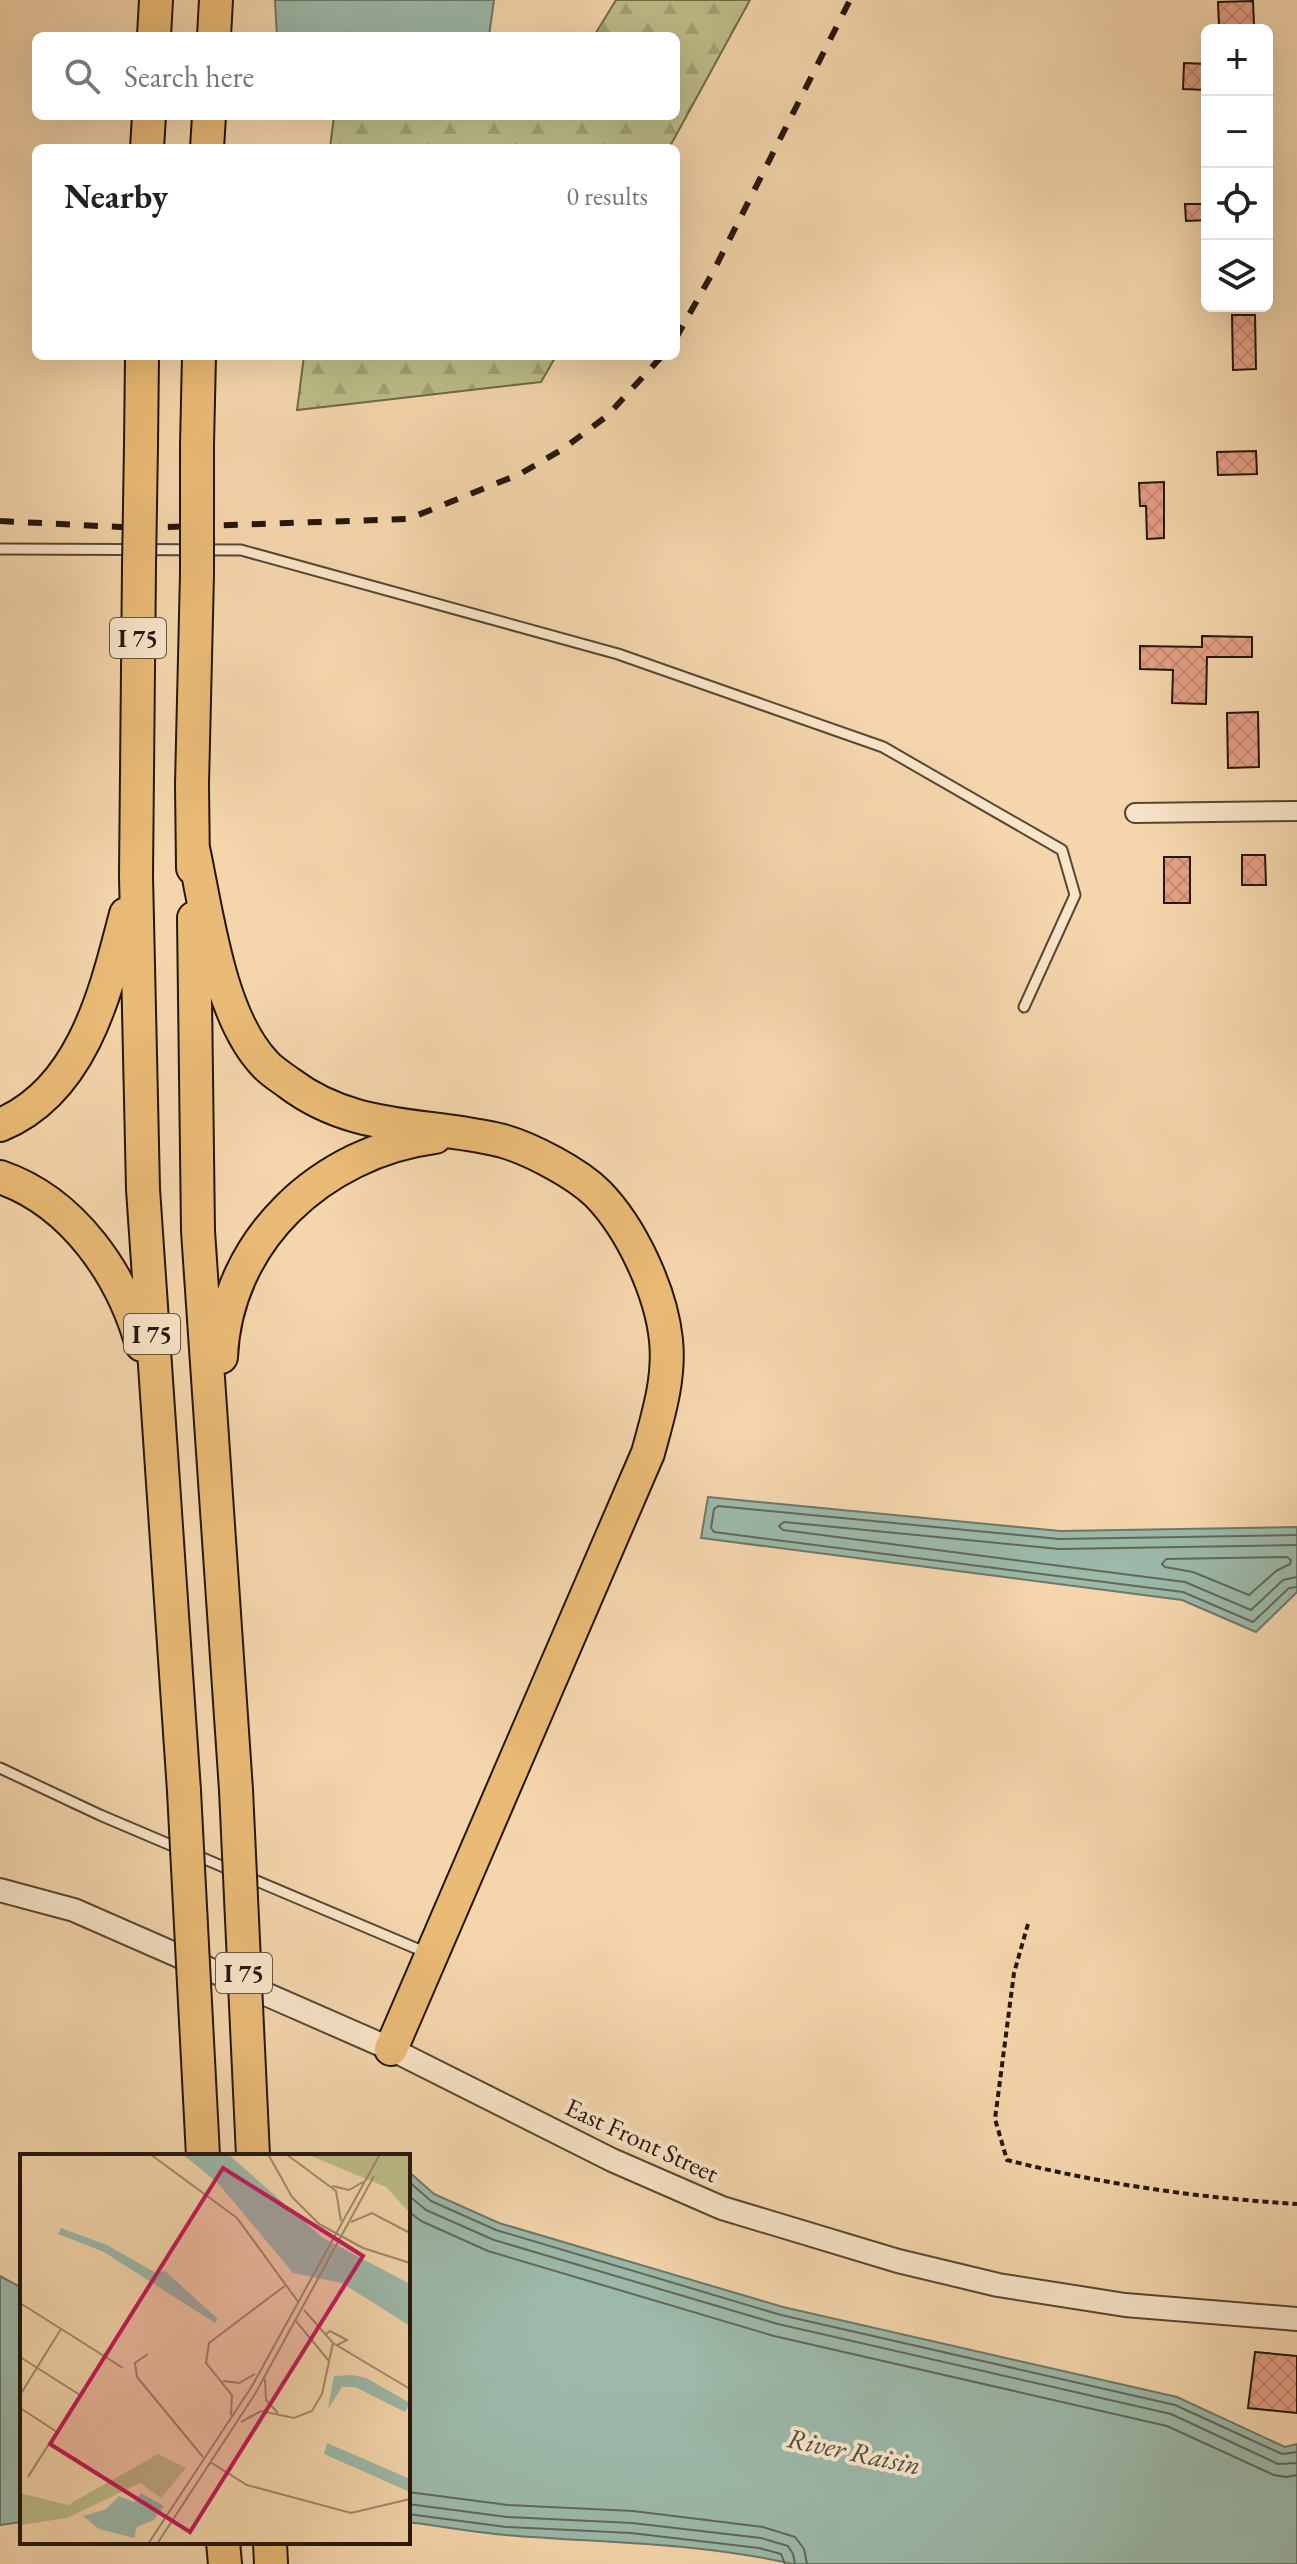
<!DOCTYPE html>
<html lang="en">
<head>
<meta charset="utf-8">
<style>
	body { margin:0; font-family:"EB Garamond",serif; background:#f6f6f6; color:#222 }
	.controls { position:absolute; right:24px; top:24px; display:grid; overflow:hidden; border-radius:12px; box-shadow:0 8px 32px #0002 }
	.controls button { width:72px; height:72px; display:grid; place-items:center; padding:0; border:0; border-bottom:2px solid #e0e0e0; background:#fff; color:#222; font:40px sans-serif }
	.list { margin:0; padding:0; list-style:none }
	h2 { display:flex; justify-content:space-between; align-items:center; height:104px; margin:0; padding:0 32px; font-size:34px }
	h2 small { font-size:26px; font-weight:400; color:#767676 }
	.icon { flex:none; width:44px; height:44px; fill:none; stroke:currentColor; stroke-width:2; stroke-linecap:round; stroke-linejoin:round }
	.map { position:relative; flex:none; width:1297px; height:2564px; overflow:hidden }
	.search { position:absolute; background:#fff; box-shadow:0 8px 32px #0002; left:32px; top:32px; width:648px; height:88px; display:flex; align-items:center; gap:20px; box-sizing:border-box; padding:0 28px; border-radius:12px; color:#767676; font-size:30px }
	.panel { position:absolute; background:#fff; box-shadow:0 8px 32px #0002; left:32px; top:144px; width:648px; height:216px; border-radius:12px }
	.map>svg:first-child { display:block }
	.forest { fill:url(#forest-firs); stroke:#716a4a; stroke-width:2 }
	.water { fill:#9cb9aa; stroke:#6c786a; stroke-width:2 }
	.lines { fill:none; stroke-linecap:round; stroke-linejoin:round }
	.shore { stroke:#60685a; stroke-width:2 }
	.building { fill:url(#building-cross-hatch); stroke:#25160b; stroke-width:2 }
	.service-casing { stroke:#594633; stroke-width:13 }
	.minor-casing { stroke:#594633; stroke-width:22 }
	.tertiary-casing { stroke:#594633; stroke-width:26 }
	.motorway-casing { stroke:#25160b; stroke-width:36 }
	.path { stroke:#25160b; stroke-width:4; stroke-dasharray:6 4; stroke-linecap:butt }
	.service { stroke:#f8e4c9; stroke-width:9 }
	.minor { stroke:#f8e4c9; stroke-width:18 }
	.tertiary { stroke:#f8e4c9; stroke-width:22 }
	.motorway { stroke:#eabb76; stroke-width:32 }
	.rail { stroke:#25160b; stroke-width:6; stroke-dasharray:14 14; stroke-linecap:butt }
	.motorway-bridge-casing { stroke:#25160b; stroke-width:36; stroke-linecap:butt }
	.motorway-bridge { stroke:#eabb76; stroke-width:32 }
	.labels { text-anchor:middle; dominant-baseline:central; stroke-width:8; stroke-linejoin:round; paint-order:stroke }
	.shield { fill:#f8e4c9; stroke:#645444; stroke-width:2 }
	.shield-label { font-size:24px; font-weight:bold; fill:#25160b }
	.street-label { font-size:26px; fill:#25160b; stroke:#f8e4c9 }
	.water-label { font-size:28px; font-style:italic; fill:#4f4f43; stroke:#f8e4c9 }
	.inset-road { fill:none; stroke:#a2896c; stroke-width:2 }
	.view { fill:#c2185b; fill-opacity:0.15; stroke:#c2185b; stroke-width:4 }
	.inset-edge { fill:none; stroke:#25160b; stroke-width:4 }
</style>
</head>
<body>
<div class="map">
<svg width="1297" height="2564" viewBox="0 0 1297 2564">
	<defs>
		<pattern id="forest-firs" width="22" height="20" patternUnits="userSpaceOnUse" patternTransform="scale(2)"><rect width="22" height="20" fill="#bdbd88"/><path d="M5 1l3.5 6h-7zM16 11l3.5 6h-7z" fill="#a2a274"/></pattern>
		<pattern id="building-cross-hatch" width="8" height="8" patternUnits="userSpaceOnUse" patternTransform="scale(2)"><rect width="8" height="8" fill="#e6a086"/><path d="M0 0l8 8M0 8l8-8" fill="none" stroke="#c58972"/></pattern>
	</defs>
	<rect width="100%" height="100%" fill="#f5d6ac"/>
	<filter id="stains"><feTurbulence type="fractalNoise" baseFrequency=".0025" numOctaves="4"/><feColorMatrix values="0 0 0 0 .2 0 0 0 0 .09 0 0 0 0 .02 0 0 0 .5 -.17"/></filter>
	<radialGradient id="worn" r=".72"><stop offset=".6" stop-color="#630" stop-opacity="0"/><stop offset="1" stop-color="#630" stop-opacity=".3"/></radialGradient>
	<path class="forest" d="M 616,0 L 750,0 L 669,148 L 330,148 L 334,116 L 541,118 L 543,116 L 676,116 L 676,36 L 594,36 Z
		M 304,356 L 556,356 L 541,382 L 297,410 Z"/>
	<path class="water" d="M 275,0 L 494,0 L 489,36 L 277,36 Z
		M 708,1497 L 1060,1531 L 1297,1527 L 1297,1592 L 1256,1632 L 1182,1600 L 701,1538 Z
		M 408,2171 L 434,2194 L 499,2223 L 783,2307 L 1177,2397 L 1285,2447 L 1297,2444 L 1297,2564 L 793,2564 C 697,2542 603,2543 506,2535 C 473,2532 440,2526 408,2522 Z
		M 0,2276 L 22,2288 L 22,2522 L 0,2525 Z"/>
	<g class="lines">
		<path class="shore" d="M 1297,1535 L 1059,1539 L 718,1506 L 714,1509 L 711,1528 L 714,1532 L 1183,1592 L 1253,1622 L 1289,1588 L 1297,1587
			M 1297,1545 L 1059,1549 L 784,1522 L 779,1526 L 783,1530 L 1185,1582 L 1251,1610 L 1283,1580 L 1297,1577
			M 1287,1557 L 1291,1560 L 1290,1564 L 1276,1571 L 1249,1595 L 1193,1572 L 1165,1567 L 1162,1564 L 1166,1559 Z
			M 408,2181 L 431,2201 L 496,2230 L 781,2315 L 1175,2405 L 1282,2454 L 1297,2452
			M 408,2195 L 426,2210 L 494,2240 L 778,2324 L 1171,2414 L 1278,2464 L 1297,2463
			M 408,2211 L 421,2221 L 488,2251 L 774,2336 L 1167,2426 L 1274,2475 L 1286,2477 L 1297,2475
			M 408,2492 L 508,2505 L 633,2511 L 763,2527 L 795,2537 L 804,2549 L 807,2564
			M 408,2504 L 507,2517 L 632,2523 L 761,2538 L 788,2546 L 793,2554 L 795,2564
			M 408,2514 L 506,2527 L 631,2533 L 759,2548 L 781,2554 L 785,2564"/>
	</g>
	<path class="building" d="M 1253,1 L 1254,25 L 1219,26 L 1218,2 Z
		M 1184,63 L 1207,64 L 1207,90 L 1183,89 Z
		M 1185,204 L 1207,204 L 1207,220 L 1186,221 Z
		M 1232,315 L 1255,315 L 1256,369 L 1233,370 Z
		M 1256,451 L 1257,474 L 1218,475 L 1217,452 Z
		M 1164,482 L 1164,538 L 1147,539 L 1146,506 L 1140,506 L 1139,483 Z
		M 1202,636 L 1252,637 L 1252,657 L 1207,657 L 1206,704 L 1172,703 L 1173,670 L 1140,669 L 1140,646 L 1202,647 Z
		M 1258,712 L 1259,767 L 1228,768 L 1227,713 Z
		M 1242,855 L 1265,855 L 1266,885 L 1242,885 Z
		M 1164,857 L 1190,857 L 1190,903 L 1164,903 Z
		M 1255,2352 L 1297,2356 L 1297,2413 L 1248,2408 Z"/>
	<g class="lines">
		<g class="service-casing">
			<path id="service" d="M 0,549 L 241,550 L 618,654 L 883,747 L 1062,850 L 1075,895 L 1024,1007
				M 0,1768 L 100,1815 L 180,1849
				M 193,1854 L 427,1953"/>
		</g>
		<g class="minor-casing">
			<path id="minor" d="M 1135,813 L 1297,811"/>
		</g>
		<g class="tertiary-casing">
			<path id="tertiary" d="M 0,1890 L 74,1910 L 391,2049 L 612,2160 L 722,2208 L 898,2261 L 998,2285 L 1125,2305 L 1297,2319"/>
		</g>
		<g class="motorway-casing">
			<path id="motorway" d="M 154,36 L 156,0
				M 214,36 L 216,0
				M 147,148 L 149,116
				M 207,148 L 209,116
				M 141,445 L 142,356
				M 197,445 L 199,356
				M 139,566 L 136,876 L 143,1189 L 184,1791
				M 193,848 C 207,913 219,1016 265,1064 C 271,1071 281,1077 289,1083 C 355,1133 427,1122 503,1141 C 531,1149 577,1173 598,1194 C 632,1229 661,1292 666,1340 C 670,1379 658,1416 648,1453 L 391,2049
				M 193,868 L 192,784 L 197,574
				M 194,918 L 198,1231 L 236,1790
				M 0,1125 C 83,1091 106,991 126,914
				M 0,1177 C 73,1202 122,1274 142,1345
				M 221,1357 C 226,1240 322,1152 435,1137
				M 223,2542 L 225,2564
				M 270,2542 L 271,2564"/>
		</g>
		<path class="path" d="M 1028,1924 L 1014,1973 L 995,2119 L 1007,2160 C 1101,2184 1200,2198 1297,2204"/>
		<use href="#service" class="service"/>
		<use href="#minor" class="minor"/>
		<use href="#tertiary" class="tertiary"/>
		<use href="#motorway" class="motorway"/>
		<path class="rail" d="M 676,338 L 713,272 L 850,0
			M 0,521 L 140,528 L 408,519 L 520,474 L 563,449 L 607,416 L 662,356"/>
		<g class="motorway-bridge-casing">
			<path id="motorway-bridge" d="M 139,566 L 141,445
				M 197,574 L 197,445
				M 236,1790 L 253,2156
				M 184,1791 L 203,2156"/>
		</g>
		<use href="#motorway-bridge" class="motorway-bridge"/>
	</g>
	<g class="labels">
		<g class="shield">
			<rect x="110" y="618" width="56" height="40" rx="6"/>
			<rect x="124" y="1314" width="56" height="40" rx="6"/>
			<rect x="216" y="1953" width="56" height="40" rx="6"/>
		</g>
		<g class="shield-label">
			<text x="138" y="638">I 75</text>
			<text x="152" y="1334">I 75</text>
			<text x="244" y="1973">I 75</text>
		</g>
		<g class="street-label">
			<text transform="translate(642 2140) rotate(25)">East Front Street</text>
		</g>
		<g class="water-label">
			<text transform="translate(854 2451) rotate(12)">River Raisin</text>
		</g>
	</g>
	<g transform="translate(20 2154)">
		<rect width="390" height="390" fill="#f5d6ac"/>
		<path d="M 138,300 L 166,314 L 141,344 L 120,329 L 47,364 L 0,371 L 0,339 L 48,351 Z" fill="#bdbd88"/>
		<path d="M 286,0 L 390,0 L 390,59 L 366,33 Z" fill="#bdbd88"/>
		<path d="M 162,0 L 208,0 L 303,84 L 390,130 L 390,172 L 322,129 L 273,119 L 197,28 ZM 41,74 L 87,91 L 136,119 L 145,117 L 198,165 L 195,169 L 84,98 L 38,80 ZM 332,221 L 346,224 L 390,249 L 385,258 L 335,233 L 322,233 L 308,255 L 314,222 ZM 307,289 L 390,325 L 390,338 L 304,300 ZM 121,339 L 144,352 L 134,366 L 117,373 L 114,384 L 79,375 L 63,362 L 86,355 L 99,342 L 114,348 Z" fill="#9cb9aa"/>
		<path class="inset-road" d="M 130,0 L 217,64 L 279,149M 248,0 L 272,43 L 299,70 L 343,94 L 390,109M 266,0 L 316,37 L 321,67M 312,32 L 329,36 L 343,28M 331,68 L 352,59 L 390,79M 0,149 L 103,214M 284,156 L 313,189 L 390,235M 275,166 L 309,207M 305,181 L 310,177 L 327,186 L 317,191M 128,200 L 115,209 L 117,223 L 183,303M 0,203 L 60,241M 245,225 L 246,246 L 258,259M 203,227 L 219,229 L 235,220M 0,241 L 41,175M 0,254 L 37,278M 211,261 L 212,241 L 186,209 L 189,189 L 266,131M 221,268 L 241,257 L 274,264 L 292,257 L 302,240 L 313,189M 190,308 L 227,331 L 331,359 L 390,345M 8,323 L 84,203M 128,390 L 232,232 L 360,0M 137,390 L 235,240 L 354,22M 361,390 L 390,389"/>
		<path class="view" d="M 203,14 L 343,102 L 170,378 L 30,290 Z"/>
		<rect width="390" height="390" class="inset-edge"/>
	</g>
	<rect width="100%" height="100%" filter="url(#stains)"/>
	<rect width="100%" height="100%" fill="url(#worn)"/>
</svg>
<div class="controls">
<button>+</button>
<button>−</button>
<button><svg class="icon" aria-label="locate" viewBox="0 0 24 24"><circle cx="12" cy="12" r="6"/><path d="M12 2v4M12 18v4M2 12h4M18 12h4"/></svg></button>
<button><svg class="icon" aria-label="layers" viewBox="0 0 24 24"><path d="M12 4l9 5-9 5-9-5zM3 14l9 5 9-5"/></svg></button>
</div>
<div class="search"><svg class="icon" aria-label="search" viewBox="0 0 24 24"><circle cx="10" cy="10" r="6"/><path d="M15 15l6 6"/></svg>Search here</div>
<section class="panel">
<h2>Nearby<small>0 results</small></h2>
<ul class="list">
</ul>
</section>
</div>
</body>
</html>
